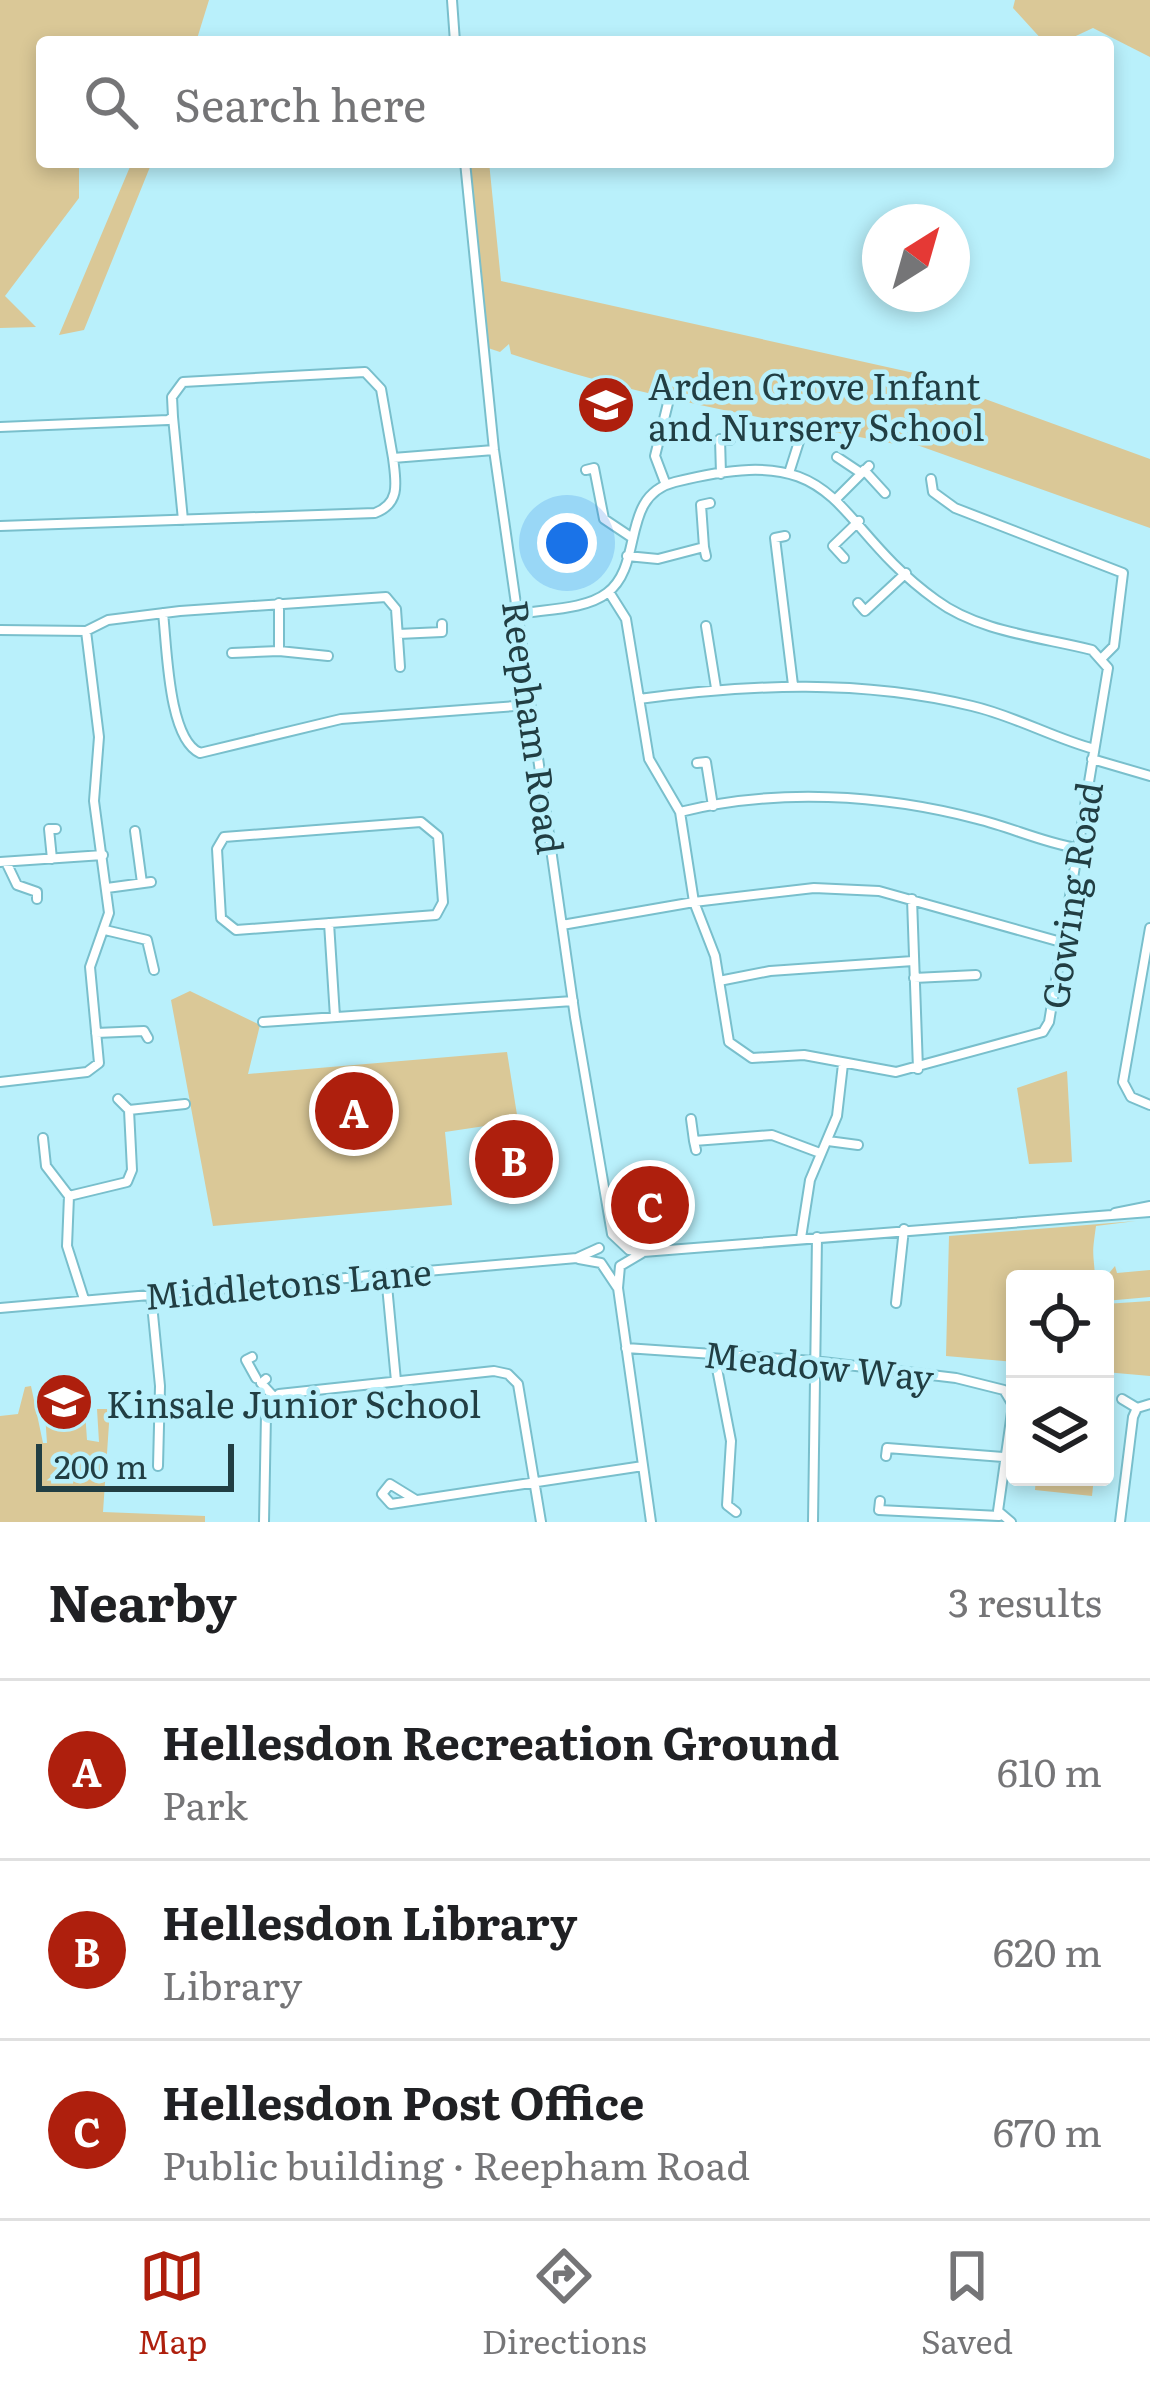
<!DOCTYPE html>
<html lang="en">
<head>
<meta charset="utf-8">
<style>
	body { margin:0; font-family:Literata,serif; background:#f2f2f2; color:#202124 }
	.controls { position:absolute; right:36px; bottom:36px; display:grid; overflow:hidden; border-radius:12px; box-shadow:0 6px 18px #0003 }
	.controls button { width:108px; height:108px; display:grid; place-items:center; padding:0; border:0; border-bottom:3px solid #e0e0e0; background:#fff; color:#202124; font:60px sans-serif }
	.compass { position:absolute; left:862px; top:204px; width:108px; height:108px; border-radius:50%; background:#fff; box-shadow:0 6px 18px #0003; rotate:37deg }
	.scale { position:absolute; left:36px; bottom:30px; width:198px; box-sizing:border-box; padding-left:12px; border:6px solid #213e43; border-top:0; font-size:33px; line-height:42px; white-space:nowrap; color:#213e43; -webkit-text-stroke:9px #b9f0fb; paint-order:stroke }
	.you { position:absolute; left:567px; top:543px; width:42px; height:42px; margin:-30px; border:9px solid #fff; border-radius:50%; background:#1a73e8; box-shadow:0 0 0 18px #1a73e833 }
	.badge { display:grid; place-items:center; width:78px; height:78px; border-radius:50%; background:#ae1f0d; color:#fff; font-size:39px; font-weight:700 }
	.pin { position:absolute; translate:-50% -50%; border:6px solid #fff; box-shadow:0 3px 12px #0006 }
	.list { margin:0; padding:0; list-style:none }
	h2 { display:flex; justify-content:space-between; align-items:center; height:156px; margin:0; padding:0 48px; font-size:51px }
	h2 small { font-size:39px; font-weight:400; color:#757577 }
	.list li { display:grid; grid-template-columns:78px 1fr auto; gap:36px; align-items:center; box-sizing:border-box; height:180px; padding:0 48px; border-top:3px solid #e0e0e0 }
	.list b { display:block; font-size:45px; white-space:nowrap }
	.list p { margin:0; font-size:39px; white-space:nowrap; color:#757577 }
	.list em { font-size:39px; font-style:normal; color:#757577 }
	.icon { flex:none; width:66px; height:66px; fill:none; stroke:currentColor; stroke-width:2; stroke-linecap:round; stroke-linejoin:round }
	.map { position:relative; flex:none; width:1150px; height:1522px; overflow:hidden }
	.search { position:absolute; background:#fff; box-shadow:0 6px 18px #0003; left:36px; right:36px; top:36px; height:132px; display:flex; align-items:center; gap:30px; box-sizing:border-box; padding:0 42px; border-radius:12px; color:#757577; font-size:45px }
	.sheet { height:696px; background:#fff }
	nav { display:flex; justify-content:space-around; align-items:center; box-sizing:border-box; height:168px; border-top:3px solid #e0e0e0; background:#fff; font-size:33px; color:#757577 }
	nav a { display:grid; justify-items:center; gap:6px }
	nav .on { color:#ae1f0d }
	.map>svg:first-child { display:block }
	.green { fill:#dac897 }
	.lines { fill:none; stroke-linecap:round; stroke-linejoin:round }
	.minor-casing { stroke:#79bfcc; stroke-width:12 }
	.minor { stroke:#fff; stroke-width:8 }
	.labels { text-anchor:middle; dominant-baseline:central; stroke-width:9; stroke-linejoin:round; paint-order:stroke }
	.poi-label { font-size:36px; fill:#213e43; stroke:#b9f0fb; text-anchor:start }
	.street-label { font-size:36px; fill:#213e43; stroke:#b9f0fb }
</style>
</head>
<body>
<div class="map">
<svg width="1150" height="1522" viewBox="0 0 1150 1522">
	<rect width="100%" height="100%" fill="#b9f0fb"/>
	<path class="green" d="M 0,0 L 209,0 L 196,42 L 42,42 L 42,162 L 79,162 L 79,198 L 5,296 L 36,327 L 0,328 Z
		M 1015,0 L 1150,0 L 1150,57 L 1093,28 L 1065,41 L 1044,42 L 1013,8 Z
		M 132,162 L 152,162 L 84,330 L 59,335 Z
		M 469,162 L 489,162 L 501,281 L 914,373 L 1150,459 L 1150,528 L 903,440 L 900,445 C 770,419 637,397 511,354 L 509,344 L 500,352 L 485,347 Z
		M 190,991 L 260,1025 L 248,1074 L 507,1052 L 518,1121 L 445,1132 L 452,1205 L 213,1226 L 171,1000 Z
		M 1067,1071 L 1072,1162 L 1029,1164 L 1017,1088 Z
		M 1136,1221 L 1096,1226 C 1092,1255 1093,1249 1095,1275 L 1105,1278 L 1115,1266 L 1117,1273 L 1150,1270 L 1150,1297 L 1105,1301 L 1105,1279 L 1015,1279 L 1015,1362 L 946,1356 L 949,1236 Z
		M 1150,1301 L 1150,1376 L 1105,1372 L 1105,1304 Z
		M 31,1386 L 43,1443 L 47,1443 L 45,1414 L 85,1411 L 87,1440 L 99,1442 L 97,1409 L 110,1409 L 103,1512 L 205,1516 L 205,1522 L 0,1522 L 0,1416 L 18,1414 L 25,1387 Z
		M 1036,1477 L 1094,1477 L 1092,1496 L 1035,1490 Z"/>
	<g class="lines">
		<g class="minor-casing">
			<path id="minor" d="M 452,0 L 455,42
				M 465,162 L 494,450 L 575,1017 L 612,1234 L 629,1250 L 643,1252 L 1150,1212
				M 173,417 L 183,520
				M 0,427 L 168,420 L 173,417 L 172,397 L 183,382 L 365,372 L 381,389 L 393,458
				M 837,457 L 861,473
				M 586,470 L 594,468 L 604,519 L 631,537
				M 864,470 L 885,493
				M 789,473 L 803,429
				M 721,474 L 720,439 L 730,440
				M 931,479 L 933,492 L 955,508 L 1123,573 L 1114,646 L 1103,657
				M 666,485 L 655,456 L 669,399
				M 836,499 L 869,466
				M 0,526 L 375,513 C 401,503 396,482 393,458 L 494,450
				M 785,536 L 775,538 L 793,685
				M 704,547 L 701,505 L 710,503
				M 627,556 L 658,559 L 704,547 L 706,556
				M 844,558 L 833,546 L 859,521
				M 609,592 L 626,619 L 649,759 L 680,812 L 694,902 L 814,888 L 879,891 L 1061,942
				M 858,603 L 865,611 L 906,573
				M 163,613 C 167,647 168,739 200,753 L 341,719 L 529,705
				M 518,614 C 544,609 585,610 607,593 C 645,564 619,496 675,482 C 848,438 826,521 936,600 C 979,632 1041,637 1092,650 L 1108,668 L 1049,1022 L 1043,1032 L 896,1072 L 804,1055 L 752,1058 L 729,1042 L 715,956 L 694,902 L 562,925
				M 706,626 L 716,688
				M 0,630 L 86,631 L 108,620 L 180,611 L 386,597 L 396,609 L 400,667
				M 398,634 L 442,632 L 442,624
				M 279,651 L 328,656
				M 232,653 L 279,651 L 279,603
				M 639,699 C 751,684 861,679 972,706 C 1015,716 1053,738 1094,749
				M 1092,759 L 1150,776
				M 697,763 L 706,762 L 713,806
				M 680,812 C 775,788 882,794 977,819 C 1010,827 1042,842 1076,848
				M 421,822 L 438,836 L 443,902 L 436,915 L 236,930 L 221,918 L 217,849 L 224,837 Z
				M 135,831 L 142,883
				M 52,859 L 49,829 L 56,829
				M 0,862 L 103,855
				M 6,862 L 17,885 L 37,892 L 37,899
				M 107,888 L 151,882
				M 912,899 L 918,1069
				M 329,923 L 335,1017
				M 1150,928 L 1123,1082 L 1131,1097 L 1150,1105
				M 105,930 L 147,940 L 154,970
				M 914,978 L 976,975
				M 719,981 L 770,971 L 913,961
				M 263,1022 L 573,1001
				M 96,1033 L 144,1031 L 148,1038
				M 0,1082 L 87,1072 L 99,1063 L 90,967 L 109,913 L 94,801 L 99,737 L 86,631
				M 118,1099 L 129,1110
				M 691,1119 L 694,1141
				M 43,1138 L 46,1166 L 69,1196
				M 828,1141 L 858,1145
				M 696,1150 L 694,1141 L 772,1135 L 820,1153
				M 1115,1213 L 1150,1206
				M 801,1238 L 810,1180 L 837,1116 L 843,1064
				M 642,1253 L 620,1266 L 618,1288 L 651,1522
				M 579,1259 L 601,1263 L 617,1287
				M 386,1275 L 396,1381
				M 151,1294 L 160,1386 L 158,1466
				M 84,1299 L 67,1246 L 69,1196 L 127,1182 L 132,1170 L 129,1110 L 185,1104
				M 896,1303 L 904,1229
				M 0,1308 L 577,1258 L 599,1248
				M 626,1348 L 814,1361 L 956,1378 L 1004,1390 L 1013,1405 L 998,1511 L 1011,1522
				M 714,1353 L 731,1441 L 727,1505 L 736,1512
				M 252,1357 L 246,1360 L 256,1378
				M 266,1379 L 261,1383 L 274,1397
				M 1122,1399 L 1137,1408
				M 886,1456 L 887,1448 L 1003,1457
				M 416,1500 L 390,1484 L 382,1494 L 391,1504 L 643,1466
				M 880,1501 L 879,1510 L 999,1516
				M 264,1522 L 266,1414 L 279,1394 L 494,1371 L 508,1374 L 518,1384 L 541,1522
				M 813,1522 L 817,1237
				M 1120,1522 L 1133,1417 L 1137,1408 L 1150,1404"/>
		</g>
		<use href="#minor" class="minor"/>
	</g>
	<defs>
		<g id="school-disc" transform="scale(3)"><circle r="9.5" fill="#ae1f0d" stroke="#b9f0fb"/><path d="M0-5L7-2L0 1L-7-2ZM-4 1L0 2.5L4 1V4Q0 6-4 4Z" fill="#fff"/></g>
	</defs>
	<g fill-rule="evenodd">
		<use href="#school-disc" x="606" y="405"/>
		<use href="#school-disc" x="64" y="1402"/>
	</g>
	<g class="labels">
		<g class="poi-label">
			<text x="648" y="384">Arden Grove Infant<tspan x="648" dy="41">and Nursery School</tspan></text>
			<text x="106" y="1402">Kinsale Junior School</text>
		</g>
		<g class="street-label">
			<text transform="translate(535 727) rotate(82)">Reepham Road</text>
			<text transform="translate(1070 895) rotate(-81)">Gowing Road</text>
			<text transform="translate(288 1282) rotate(-5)">Middletons Lane</text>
			<text transform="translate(819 1364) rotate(6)">Meadow Way</text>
		</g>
	</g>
</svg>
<div class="controls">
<button><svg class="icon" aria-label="locate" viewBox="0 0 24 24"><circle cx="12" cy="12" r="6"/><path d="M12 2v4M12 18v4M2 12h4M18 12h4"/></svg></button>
<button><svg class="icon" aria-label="layers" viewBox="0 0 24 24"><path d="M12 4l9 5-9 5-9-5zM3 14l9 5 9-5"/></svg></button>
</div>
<svg class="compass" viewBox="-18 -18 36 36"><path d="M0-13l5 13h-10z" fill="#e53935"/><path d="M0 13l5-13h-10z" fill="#757577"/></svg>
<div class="scale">200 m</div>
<div class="you"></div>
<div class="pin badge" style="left:354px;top:1111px">A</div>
<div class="pin badge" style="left:514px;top:1159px">B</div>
<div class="pin badge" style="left:650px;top:1205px">C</div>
<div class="search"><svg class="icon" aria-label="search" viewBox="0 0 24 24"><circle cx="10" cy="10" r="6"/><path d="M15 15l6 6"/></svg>Search here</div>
</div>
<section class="sheet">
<h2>Nearby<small>3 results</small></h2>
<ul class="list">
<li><span class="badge">A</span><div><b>Hellesdon Recreation Ground</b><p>Park</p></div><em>610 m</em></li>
<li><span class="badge">B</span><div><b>Hellesdon Library</b><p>Library</p></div><em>620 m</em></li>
<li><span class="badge">C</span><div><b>Hellesdon Post Office</b><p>Public building · Reepham Road</p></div><em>670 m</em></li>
</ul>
</section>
<nav>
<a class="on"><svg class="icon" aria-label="map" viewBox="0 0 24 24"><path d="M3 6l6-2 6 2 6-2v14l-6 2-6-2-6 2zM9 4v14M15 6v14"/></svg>Map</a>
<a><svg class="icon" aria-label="directions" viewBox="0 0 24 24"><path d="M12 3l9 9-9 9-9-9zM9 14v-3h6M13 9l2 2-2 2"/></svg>Directions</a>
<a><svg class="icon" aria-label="saved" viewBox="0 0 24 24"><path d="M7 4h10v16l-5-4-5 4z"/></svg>Saved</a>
</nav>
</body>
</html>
